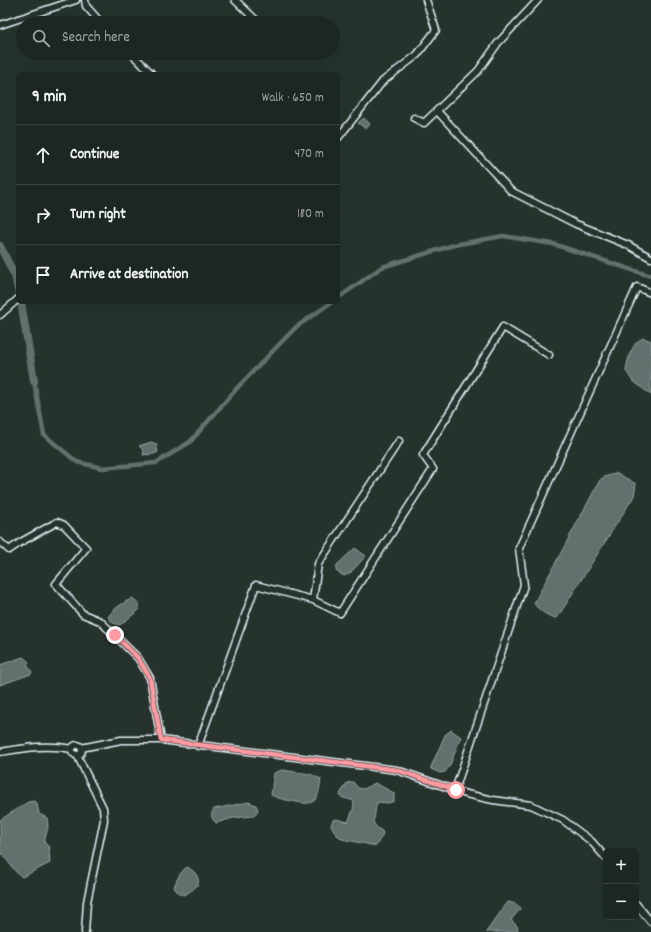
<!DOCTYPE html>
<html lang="en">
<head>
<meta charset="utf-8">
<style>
	body { margin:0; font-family:Dekko,sans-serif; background:#252e2a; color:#f1f3f6 }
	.controls { position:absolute; right:12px; bottom:12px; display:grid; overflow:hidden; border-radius:6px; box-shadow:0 4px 16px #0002 }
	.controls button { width:36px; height:36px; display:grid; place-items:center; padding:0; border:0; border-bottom:1px solid #3a4340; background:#1c2622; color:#f1f3f6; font:20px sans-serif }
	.stop { position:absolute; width:12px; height:12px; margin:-9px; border:3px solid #ff9aa2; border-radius:50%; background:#fff }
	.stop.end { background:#ff9aa2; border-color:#fff; box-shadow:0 1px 4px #0008 }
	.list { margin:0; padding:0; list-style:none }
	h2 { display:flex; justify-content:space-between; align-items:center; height:52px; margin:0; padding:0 16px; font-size:17px }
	h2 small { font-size:13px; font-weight:400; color:#a0a5a5 }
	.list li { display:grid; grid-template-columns:26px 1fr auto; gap:12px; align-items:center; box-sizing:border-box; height:60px; padding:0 16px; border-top:1px solid #3a4340 }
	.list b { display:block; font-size:15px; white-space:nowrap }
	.list em { font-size:13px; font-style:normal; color:#a0a5a5 }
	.icon { flex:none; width:22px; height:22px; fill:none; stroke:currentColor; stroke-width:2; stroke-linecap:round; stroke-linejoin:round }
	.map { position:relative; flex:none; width:651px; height:932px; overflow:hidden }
	.search { position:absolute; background:#1c2622; box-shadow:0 4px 16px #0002; left:16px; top:16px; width:324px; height:44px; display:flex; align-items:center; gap:10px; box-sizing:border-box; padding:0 14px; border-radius:22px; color:#a0a5a5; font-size:15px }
	.panel { position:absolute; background:#1c2622; box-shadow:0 4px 16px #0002; left:16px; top:72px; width:324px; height:232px; border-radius:6px }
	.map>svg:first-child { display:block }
	.water { fill:#636f6d; stroke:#98a3a5 }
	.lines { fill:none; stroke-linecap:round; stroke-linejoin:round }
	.canal { stroke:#636f6d; stroke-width:4.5 }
	.river { stroke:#636f6d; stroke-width:8 }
	.minor-casing { stroke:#e8f1f8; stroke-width:9 }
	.minor { stroke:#26332d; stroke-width:6 }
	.route { stroke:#ff9aa2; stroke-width:5 }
</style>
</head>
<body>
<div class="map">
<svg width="651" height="932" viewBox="0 0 651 932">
	<rect width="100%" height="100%" fill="#26332d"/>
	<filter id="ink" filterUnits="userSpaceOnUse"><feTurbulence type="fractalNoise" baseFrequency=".025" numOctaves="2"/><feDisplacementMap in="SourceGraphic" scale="8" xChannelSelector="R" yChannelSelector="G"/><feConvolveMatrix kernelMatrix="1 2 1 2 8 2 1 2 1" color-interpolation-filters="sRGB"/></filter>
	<g filter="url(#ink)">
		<path class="water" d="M 364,118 L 370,124 L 366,129 L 358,123 Z
			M 644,338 L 651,341 L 651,395 L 632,380 L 626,371 C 627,361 632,341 644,338 Z
			M 151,442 L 156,444 L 158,452 L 154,454 L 143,455 L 144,451 L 139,446 Z
			M 617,473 L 636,484 L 634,496 L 559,615 L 556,618 C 549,617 537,610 534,603 L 600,480 L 604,477 Z
			M 355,548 L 366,556 L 350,573 L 344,576 L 336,571 L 337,565 Z
			M 133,598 L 139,605 L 139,610 L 120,625 L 113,623 L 108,617 C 113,609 124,602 133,598 Z
			M 23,657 L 29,662 L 27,665 L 32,672 L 31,674 L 0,685 L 0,665 Z
			M 451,730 L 461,737 L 450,765 L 445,772 L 440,773 L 431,769 L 431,767 L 445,735 Z
			M 282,770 L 310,774 L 321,779 C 318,801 316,807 292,801 C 285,800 277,798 271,795 L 274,773 Z
			M 353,782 L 358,788 L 364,789 L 375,783 L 394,793 L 394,801 L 389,803 L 378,802 C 374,809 376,815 373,822 L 377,828 L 382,831 L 383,834 L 376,846 L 342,839 L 336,834 L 331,825 L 333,820 L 336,819 L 348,822 L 353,810 L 354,801 L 341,797 L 340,794 L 347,783 Z
			M 34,801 L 37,803 L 39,814 L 47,818 L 48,827 L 44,842 L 50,848 L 49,852 L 50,863 L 22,877 L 16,872 L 0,851 L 0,820 L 28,802 Z
			M 249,802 L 256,805 L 258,810 L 254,816 L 233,818 L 216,823 C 211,818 210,815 214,809 Z
			M 187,867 C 191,869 192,870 195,873 C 204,885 194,888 185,895 L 180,894 L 174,888 C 176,880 181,871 187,867 Z
			M 508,902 L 516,904 L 521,908 L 511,920 L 518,927 L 517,932 L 486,932 Z"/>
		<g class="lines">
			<path class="canal" d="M 338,298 L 382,267 L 454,245 L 503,236 L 553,244 L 651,276
				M 34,381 L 44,435 L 77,462 L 102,468 L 156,463 L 190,442 L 238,387 L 296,327 L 332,302"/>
			<path class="river" d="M 0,246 L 15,276 L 18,290
				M 21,302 L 34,381"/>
			<g class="minor-casing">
				<path id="minor" d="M 85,0 L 86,6 L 101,23
					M 235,0 L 259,23
					M 0,25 L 76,0
					M 131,53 L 152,74
					M 437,111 L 511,191 L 576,224 L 628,245 L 651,258
					M 414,118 L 424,123 L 478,71 L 498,43 L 538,0
					M 338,138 L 383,81 L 417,55 L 436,30 L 426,0
					M 0,315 L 18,299
					M 0,542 L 9,550 L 21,542 L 57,522 L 64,525 L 86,548 L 56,584 L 83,614 L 100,621 L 138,658 L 150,678 L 161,740
					M 313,600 L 318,564 L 399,441
					M72 750a5 5 0 1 1 10 0a5 5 0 1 1-10 0Z
					M 198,746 L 256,585 L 313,600 L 340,613 L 433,469 L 423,455 L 503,327 L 549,355
					M 81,748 L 121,740 L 161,740 L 397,770 L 466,794 L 493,800 L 531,805 L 563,820 L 591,841 L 606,858
					M 0,752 C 25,748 47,744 72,749
					M 77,755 L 103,808 L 104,820 L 87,902 L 85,932
					M 455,790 L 524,585 L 519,548 L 637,287 L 651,293
					M 636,904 L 651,922"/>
			</g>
			<use href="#minor" class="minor"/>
		</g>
	</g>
	<g class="lines" filter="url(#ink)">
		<path class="route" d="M 115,635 L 138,658 L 150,678 L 161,740 L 397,770 L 456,790"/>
	</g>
</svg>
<div class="controls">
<button>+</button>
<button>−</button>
</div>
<div class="stop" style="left:456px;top:790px"></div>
<div class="stop end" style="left:115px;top:635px"></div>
<div class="search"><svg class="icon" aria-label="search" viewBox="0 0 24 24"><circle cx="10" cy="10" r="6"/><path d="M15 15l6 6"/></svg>Search here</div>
<section class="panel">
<h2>9 min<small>Walk · 650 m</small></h2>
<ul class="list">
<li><svg class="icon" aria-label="ahead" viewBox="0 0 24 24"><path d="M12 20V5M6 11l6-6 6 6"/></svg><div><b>Continue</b></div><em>470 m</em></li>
<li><svg class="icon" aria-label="right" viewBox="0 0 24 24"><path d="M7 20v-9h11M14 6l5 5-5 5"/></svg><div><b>Turn right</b></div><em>180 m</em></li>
<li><svg class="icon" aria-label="arrive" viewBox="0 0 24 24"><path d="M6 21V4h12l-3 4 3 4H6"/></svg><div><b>Arrive at destination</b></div></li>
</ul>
</section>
</div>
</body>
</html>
